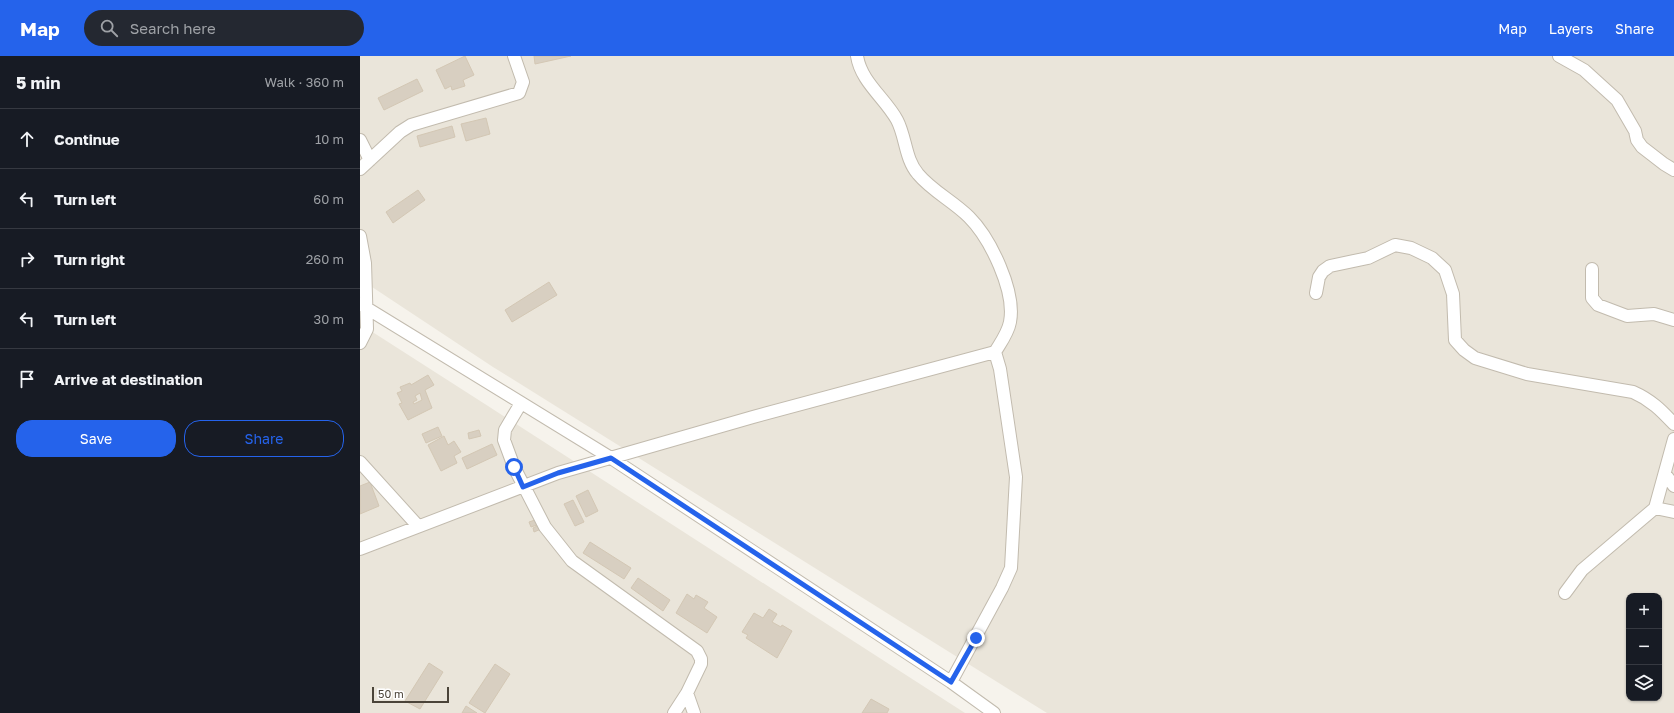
<!DOCTYPE html>
<html lang="en">
<head>
<meta charset="utf-8">
<style>
	body { margin:0; font-family:"Golos Text",sans-serif; background:#242831; color:#f1f3f6 }
	.controls { position:absolute; right:12px; bottom:12px; display:grid; overflow:hidden; border-radius:8px; box-shadow:0 1px 3px #0004 }
	.controls button { width:36px; height:36px; display:grid; place-items:center; padding:0; border:0; border-bottom:1px solid #363941; background:#171b24; color:#f1f3f6; font:20px sans-serif }
	.scale { position:absolute; left:12px; bottom:10px; width:77px; box-sizing:border-box; padding-left:4px; border:2px solid #4b4439; border-top:0; font-size:11px; line-height:14px; white-space:nowrap; color:#4b4439; -webkit-text-stroke:3px #fff; paint-order:stroke }
	.stop { position:absolute; width:12px; height:12px; margin:-9px; border:3px solid #2563eb; border-radius:50%; background:#fff }
	.stop.end { background:#2563eb; border-color:#fff; box-shadow:0 1px 4px #0008 }
	.list { margin:0; padding:0; list-style:none }
	h2 { display:flex; justify-content:space-between; align-items:center; height:52px; margin:0; padding:0 16px; font-size:17px }
	h2 small { font-size:13px; font-weight:400; color:#9ea1a6 }
	.list li { display:grid; grid-template-columns:26px 1fr auto; gap:12px; align-items:center; box-sizing:border-box; height:60px; padding:0 16px; border-top:1px solid #363941 }
	.list b { display:block; font-size:15px; white-space:nowrap }
	.list em { font-size:13px; font-style:normal; color:#9ea1a6 }
	.actions { display:flex; gap:8px; padding:12px 16px }
	.actions a { flex:1; padding:9px 0; border:1px solid #2563eb; border-radius:16px; text-align:center; font-size:14px; color:#2563eb }
	.actions .main { background:#2563eb; color:#fff }
	.icon { flex:none; width:22px; height:22px; fill:none; stroke:currentColor; stroke-width:2; stroke-linecap:round; stroke-linejoin:round }
	.map { position:relative; flex:none; width:1314px; height:657px; overflow:hidden }
	header { display:flex; align-items:center; gap:24px; box-sizing:border-box; height:56px; padding:0 20px; background:#2563eb; color:#fff }
	header strong { font-size:19px }
	nav { display:flex; gap:22px; margin-inline-start:auto; font-size:14px }
	.search { width:280px; height:36px; background:#242831; display:flex; align-items:center; gap:10px; box-sizing:border-box; padding:0 14px; border-radius:22px; color:#9ea1a6; font-size:15px }
	main { display:flex }
	aside { flex:1; background:#171b24 }
	.map>svg:first-child { display:block }
	.residential { fill:#eae5da; fill-rule:evenodd }
	.building { fill:#d8cfc1; stroke:#d3c7b4; fill-rule:evenodd }
	.lines { fill:none; stroke-linecap:round; stroke-linejoin:round }
	.street-casing { stroke:#c2bbae; stroke-width:14 }
	.street { stroke:#fff; stroke-width:12 }
	.route { stroke:#2563eb; stroke-width:5 }
</style>
</head>
<body>
<header>
<strong>Map</strong>
<div class="search"><svg class="icon" aria-label="search" viewBox="0 0 24 24"><circle cx="10" cy="10" r="6"/><path d="M15 15l6 6"/></svg>Search here</div>
<nav><a>Map</a><a>Layers</a><a>Share</a></nav>
</header>
<main>
<aside>
<h2>5 min<small>Walk · 360 m</small></h2>
<ul class="list">
<li><svg class="icon" aria-label="ahead" viewBox="0 0 24 24"><path d="M12 20V5M6 11l6-6 6 6"/></svg><div><b>Continue</b></div><em>10 m</em></li>
<li><svg class="icon" aria-label="left" viewBox="0 0 24 24"><path d="M17 20v-9H6M10 6l-5 5 5 5"/></svg><div><b>Turn left</b></div><em>60 m</em></li>
<li><svg class="icon" aria-label="right" viewBox="0 0 24 24"><path d="M7 20v-9h11M14 6l5 5-5 5"/></svg><div><b>Turn right</b></div><em>260 m</em></li>
<li><svg class="icon" aria-label="left" viewBox="0 0 24 24"><path d="M17 20v-9H6M10 6l-5 5 5 5"/></svg><div><b>Turn left</b></div><em>30 m</em></li>
<li><svg class="icon" aria-label="arrive" viewBox="0 0 24 24"><path d="M6 21V4h12l-3 4 3 4H6"/></svg><div><b>Arrive at destination</b></div></li>
</ul>
<div class="actions"><a class="main">Save</a><a>Share</a></div>
</aside>
<div class="map">
<svg width="1314" height="657" viewBox="0 0 1314 657">
	<rect width="100%" height="100%" fill="#f6f3ec"/>
	<path class="residential" d="M 0,0 L 1314,0 L 1314,657 L 687,657 L 133,311 L 0,223 ZM 1269,540 L 1299,540 L 1299,642 L 1269,642 Z
		M 0,268 L 128,350 L 605,657 L 0,657 Z"/>
	<path class="building" d="M 105,0 L 114,19 L 103,24 L 105,30 L 92,34 L 91,30 L 85,33 L 76,14 Z
		M 174,0 L 211,0 L 175,8 Z
		M 57,23 L 63,35 L 24,54 L 18,42 Z
		M 126,62 L 130,78 L 106,85 L 101,68 Z
		M 92,70 L 95,81 L 60,91 L 57,80 Z
		M 58,134 L 65,144 L 33,167 L 26,156 Z
		M 189,226 L 197,239 L 152,266 L 145,254 Z
		M 68,319 L 74,329 L 65,334 L 72,352 L 48,364 L 39,348 L 42,347 L 37,337 L 42,335 L 40,331 L 50,327 L 51,329 ZM 60,337 L 62,344 L 54,348 L 53,346 L 57,344 L 55,340 Z
		M 78,371 L 82,380 L 66,387 L 62,378 Z
		M 119,374 L 121,380 L 109,383 L 108,377 Z
		M 84,380 L 88,389 L 94,385 L 101,396 L 94,400 L 97,407 L 81,415 L 68,389 Z
		M 132,388 L 137,399 L 107,413 L 102,402 Z
		M 10,426 L 19,450 L 0,458 L 0,430 Z
		M 228,434 L 238,455 L 226,461 L 216,440 Z
		M 213,444 L 224,466 L 215,470 L 204,448 Z
		M 175,464 L 177,469 L 171,471 L 169,466 Z
		M 179,469 L 181,473 L 174,476 L 173,472 Z
		M 230,486 L 271,512 L 264,523 L 223,497 Z
		M 278,522 L 310,544 L 303,555 L 271,532 Z
		M 327,538 L 334,543 L 336,539 L 348,546 L 344,552 L 357,561 L 347,577 L 316,557 Z
		M 409,553 L 417,558 L 412,566 L 421,571 L 422,569 L 432,575 L 417,602 L 386,582 L 388,579 L 382,576 L 394,557 L 403,562 Z
		M 69,607 L 83,616 L 60,653 L 45,645 Z
		M 135,608 L 150,618 L 125,657 L 109,647 Z
		M 511,643 L 529,653 L 527,657 L 502,657 Z
		M 106,650 L 117,657 L 102,657 Z"/>
	<g class="lines">
		<g class="street-casing">
			<path id="street" d="M 497,0 C 501,26 525,42 537,64 C 546,81 545,103 558,118 C 572,135 593,145 609,161 C 630,182 656,235 650,266 C 648,277 641,286 635,296 L 640,313 L 656,421 L 651,512 L 642,532 L 591,626
				M 1199,0 L 1224,14 L 1257,44 L 1275,75 L 1277,84 L 1282,91 L 1304,108 L 1314,114
				M 0,84 L 10,104
				M 0,113 L 40,76 L 51,69 L 159,37 L 163,26 L 154,0
				M 0,180 L 5,207 L 7,273 L 0,287
				M 1232,213 L 1232,242 L 1238,249 L 1267,260 L 1294,258 L 1314,264
				M 956,237 L 959,221 L 963,215 L 970,210 L 1008,202 L 1035,189 L 1051,192 L 1072,202 L 1085,214 L 1093,238 L 1095,284 L 1104,294 L 1115,302 L 1167,318 L 1273,336 C 1291,344 1301,354 1314,368
				M 0,248 L 251,402 L 591,626 L 634,657
				M 161,347 L 145,374 L 144,384 L 154,411 L 185,471 L 212,505 L 337,595 L 341,603 L 341,608 L 327,637 L 334,657
				M 0,406 L 58,470
				M 1305,418 L 1314,430
				M 1295,452 L 1314,456
				M 0,493 L 198,417 L 393,361 L 635,296
				M 1205,537 L 1222,514 L 1295,452 L 1314,383
				M 314,657 L 327,637"/>
		</g>
		<use href="#street" class="street"/>
	</g>
	<g class="lines">
		<path class="route" d="M 154,411 L 163,431 L 198,417 L 251,402 L 591,626 L 616,582"/>
	</g>
</svg>
<div class="controls">
<button>+</button>
<button>−</button>
<button><svg class="icon" aria-label="layers" viewBox="0 0 24 24"><path d="M12 4l9 5-9 5-9-5zM3 14l9 5 9-5"/></svg></button>
</div>
<div class="scale">50 m</div>
<div class="stop" style="left:154px;top:411px"></div>
<div class="stop end" style="left:616px;top:582px"></div>
</div>
</main>
</body>
</html>
